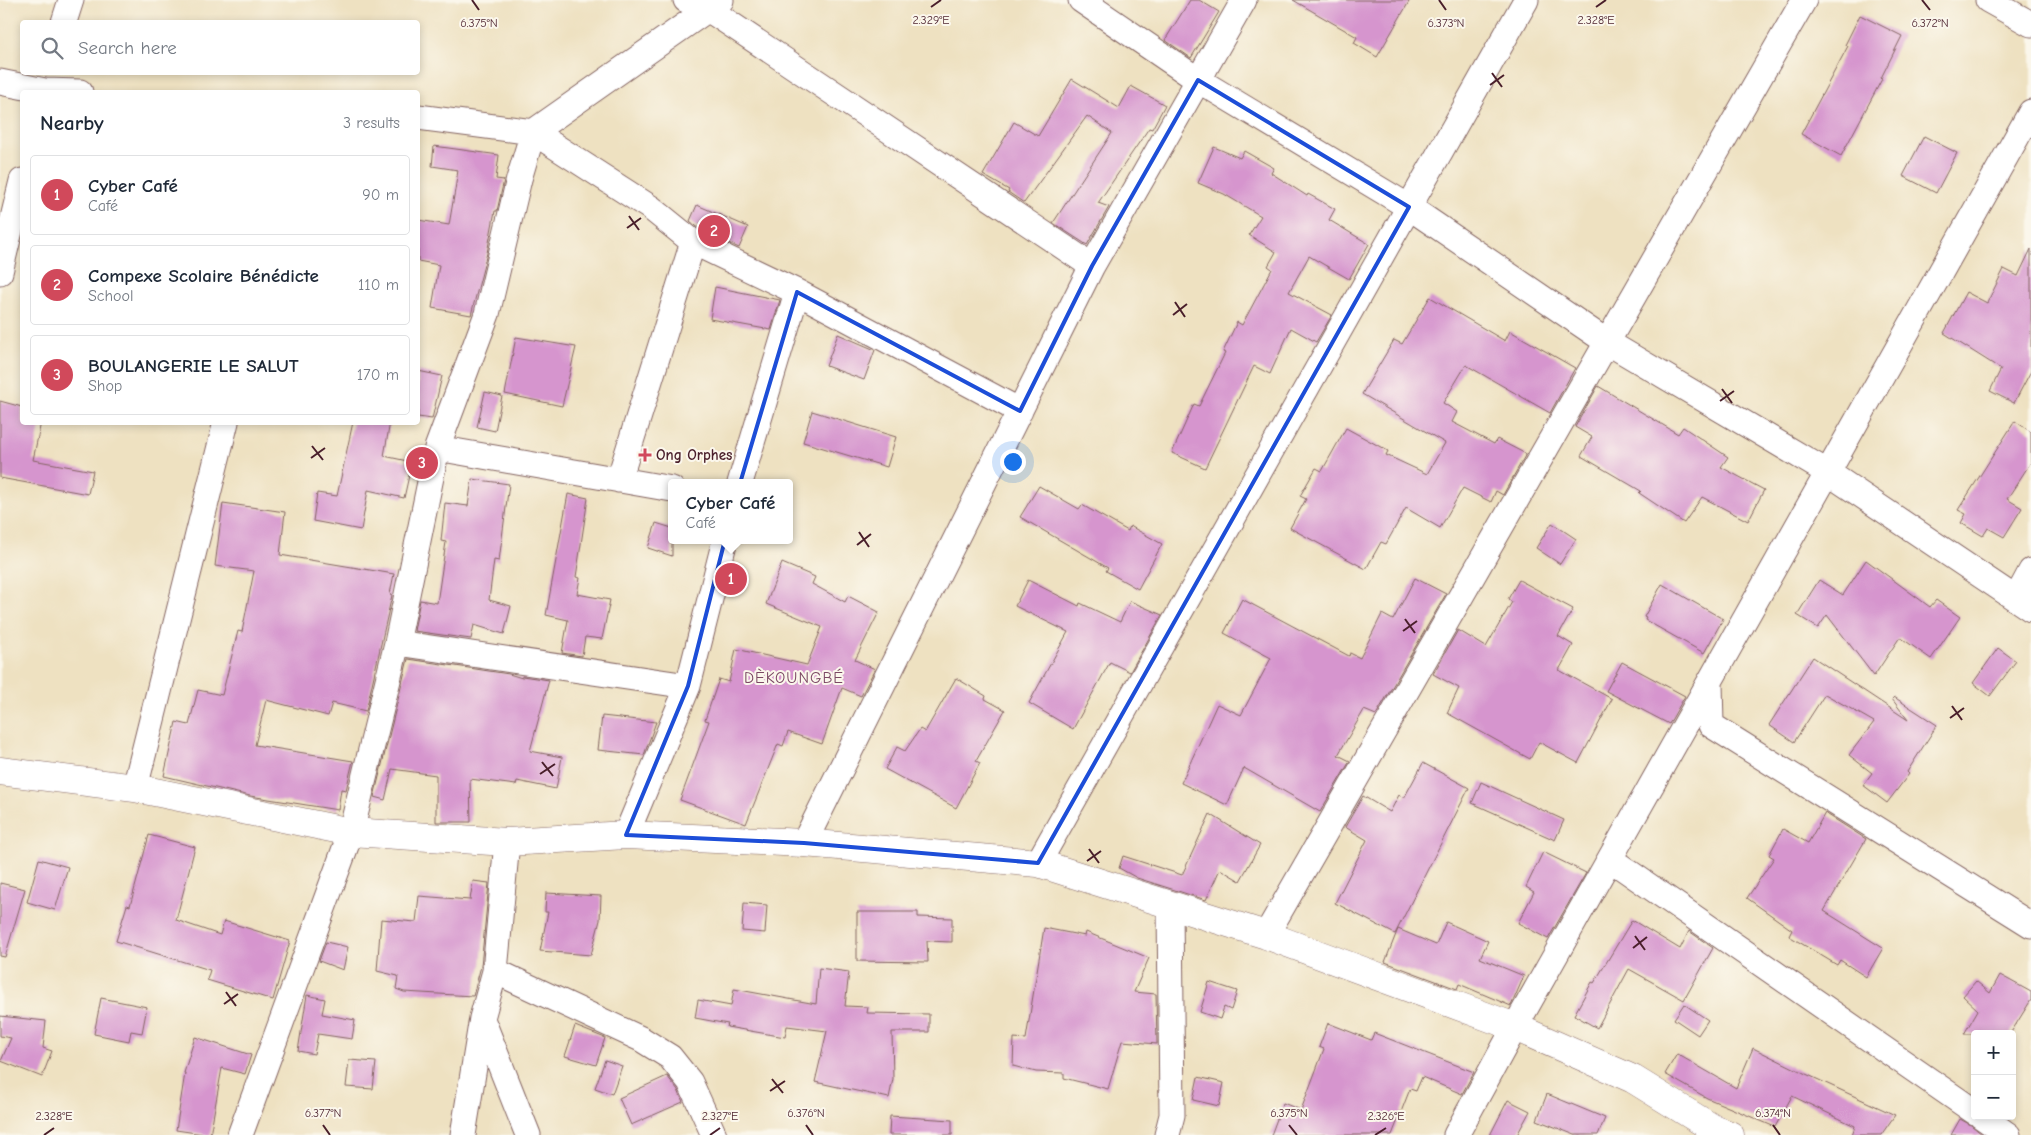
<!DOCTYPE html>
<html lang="en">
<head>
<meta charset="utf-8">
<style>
	body { margin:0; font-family:"Comic Neue",sans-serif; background:#f6f6f7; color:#1f2937 }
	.controls { position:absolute; right:15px; bottom:15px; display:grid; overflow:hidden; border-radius:5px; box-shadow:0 2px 8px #0003 }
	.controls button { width:45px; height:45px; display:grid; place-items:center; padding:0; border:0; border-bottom:1px solid #e0e1e3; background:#fff; color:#1f2937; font:25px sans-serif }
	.you { position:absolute; left:1012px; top:461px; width:18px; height:18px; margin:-12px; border:4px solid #fff; border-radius:50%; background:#1a73e8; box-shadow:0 0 0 8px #1a73e833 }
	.badge { display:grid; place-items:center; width:32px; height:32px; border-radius:50%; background:#d1495b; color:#fff; font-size:16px; font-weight:700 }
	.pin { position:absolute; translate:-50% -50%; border:2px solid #fff; box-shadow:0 1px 5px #0006 }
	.popup { position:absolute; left:668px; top:479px; width:125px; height:65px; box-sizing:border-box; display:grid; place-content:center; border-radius:5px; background:#fff; filter:drop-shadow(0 1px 4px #0005); font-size:16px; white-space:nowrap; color:#747a83 }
	.popup b { font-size:19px; color:#1f2937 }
	.popup::after { content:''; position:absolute; left:50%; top:100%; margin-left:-10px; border:10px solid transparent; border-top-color:#fff }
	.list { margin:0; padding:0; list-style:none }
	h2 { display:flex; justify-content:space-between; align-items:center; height:65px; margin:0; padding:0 20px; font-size:21px }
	h2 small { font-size:16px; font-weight:400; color:#747a83 }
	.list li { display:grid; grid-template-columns:32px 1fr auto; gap:15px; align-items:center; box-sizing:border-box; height:80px; margin:0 10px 10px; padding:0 10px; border:1px solid #e0e1e3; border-radius:5px }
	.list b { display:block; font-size:19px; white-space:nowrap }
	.list p { margin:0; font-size:16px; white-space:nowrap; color:#747a83 }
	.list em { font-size:16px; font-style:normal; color:#747a83 }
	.icon { flex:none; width:28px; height:28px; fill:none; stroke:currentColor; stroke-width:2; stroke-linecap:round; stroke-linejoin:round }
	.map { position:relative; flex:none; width:2031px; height:1135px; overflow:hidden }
	.search { position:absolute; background:#fff; box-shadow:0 2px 8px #0003; left:20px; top:20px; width:400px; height:55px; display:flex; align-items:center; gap:12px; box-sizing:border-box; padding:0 18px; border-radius:5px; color:#747a83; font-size:19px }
	.panel { position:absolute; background:#fff; box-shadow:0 2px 8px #0003; left:20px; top:90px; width:400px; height:335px; border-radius:5px }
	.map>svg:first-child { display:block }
	.building { fill:#d695ce }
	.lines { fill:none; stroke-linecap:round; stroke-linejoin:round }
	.minor-casing { stroke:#836360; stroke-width:27 }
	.tertiary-casing { stroke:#836360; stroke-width:29 }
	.minor { stroke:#fff; stroke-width:25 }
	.tertiary { stroke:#fff; stroke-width:28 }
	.marked { fill:none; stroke:#1d4ed8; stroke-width:4; stroke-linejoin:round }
	.ticks { fill:none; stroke:#4a1f2b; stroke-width:2 }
	.poi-dot { fill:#d1495b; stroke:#fbf7ec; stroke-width:2 }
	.labels { text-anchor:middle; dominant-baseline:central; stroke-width:4; stroke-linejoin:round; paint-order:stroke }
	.poi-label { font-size:15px; font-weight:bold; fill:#4a1f2b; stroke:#fbf7ec; text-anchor:start }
	.neighbourhood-label { font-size:16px; letter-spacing:1px; fill:#7b4864; stroke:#fbf7ec }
	.ticks-label { font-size:12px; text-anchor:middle; fill:#4a1f2b; stroke:#fbf7ec; stroke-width:4; stroke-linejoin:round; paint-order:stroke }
</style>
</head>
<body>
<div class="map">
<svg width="2031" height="1135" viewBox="0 0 2031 1135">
	<rect width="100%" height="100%" fill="#fbf7ec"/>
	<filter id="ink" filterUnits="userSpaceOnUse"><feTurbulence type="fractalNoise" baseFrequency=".02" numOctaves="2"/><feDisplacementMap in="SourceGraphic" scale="10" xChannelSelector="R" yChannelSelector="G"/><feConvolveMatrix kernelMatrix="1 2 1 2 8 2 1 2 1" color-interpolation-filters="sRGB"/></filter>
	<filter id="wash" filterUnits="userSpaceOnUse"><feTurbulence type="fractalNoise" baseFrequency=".0096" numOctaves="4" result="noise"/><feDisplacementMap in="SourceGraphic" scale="20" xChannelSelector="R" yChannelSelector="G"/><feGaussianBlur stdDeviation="1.12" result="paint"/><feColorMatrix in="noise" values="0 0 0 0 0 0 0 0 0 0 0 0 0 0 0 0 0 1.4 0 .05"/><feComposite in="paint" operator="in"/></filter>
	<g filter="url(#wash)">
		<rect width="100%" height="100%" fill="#eee1c1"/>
		<g id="blocks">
			<path class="building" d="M 1190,0 L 1199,0 L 1219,12 L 1191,58 L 1165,40 Z
				M 1293,0 L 1410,0 L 1377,57 L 1354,43 L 1357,37 Z
				M 1860,15 L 1902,36 L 1881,78 L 1882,79 L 1841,156 L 1801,134 L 1848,46 L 1845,45 Z
				M 1072,79 L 1119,108 L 1131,86 L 1165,105 L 1152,129 L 1149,128 L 1098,203 L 1109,207 L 1087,245 L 1053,223 L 1112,133 L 1087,116 L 1024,203 L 1008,192 L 1009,190 L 983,175 L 1014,122 L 1038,136 Z
				M 1924,136 L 1957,153 L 1936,193 L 1903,176 Z
				M 434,146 L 499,155 L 496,179 L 504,180 L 497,211 L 495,211 L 487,253 L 471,315 L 432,308 L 439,265 L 418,261 L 418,220 L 449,225 L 455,190 L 458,170 L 432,166 Z
				M 1214,147 L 1240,158 L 1244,151 L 1274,168 L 1271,173 L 1307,196 L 1308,194 L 1335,209 L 1329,220 L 1369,244 L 1349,279 L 1309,256 L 1289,292 L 1332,315 L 1316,342 L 1291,328 L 1270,374 L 1254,366 L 1205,468 L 1172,453 L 1194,404 L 1199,406 L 1225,353 L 1223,352 L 1237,322 L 1242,325 L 1272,269 L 1268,266 L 1276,252 L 1249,235 L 1261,216 L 1224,194 L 1198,183 Z
				M 697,205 L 748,227 L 739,248 L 701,230 L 690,221 Z
				M 2031,249 L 2031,371 L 2014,403 L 1990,391 L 2001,369 L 1944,333 L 1966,292 L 1987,303 L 2004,269 L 2018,276 Z
				M 715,287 L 780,300 L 771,330 L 710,319 Z
				M 1430,297 L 1505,341 L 1510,331 L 1575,368 L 1550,413 L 1466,365 L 1443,403 L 1457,412 L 1452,422 L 1494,444 L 1497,439 L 1526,454 L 1503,495 L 1496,491 L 1491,502 L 1463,488 L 1440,528 L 1406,508 L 1386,544 L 1381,542 L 1366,569 L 1290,528 L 1306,499 L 1300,496 L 1316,468 L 1322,471 L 1346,428 L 1388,451 L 1386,455 L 1427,474 L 1445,443 L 1362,394 L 1394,340 L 1402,344 Z
				M 838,334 L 875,350 L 864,380 L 826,366 Z
				M 516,337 L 576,347 L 562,406 L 505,394 Z
				M 418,371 L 442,376 L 432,419 L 418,417 Z
				M 1598,386 L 1678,434 L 1683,427 L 1728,457 L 1721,467 L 1764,490 L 1748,521 L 1702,497 L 1684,523 L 1639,493 L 1641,491 L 1581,456 L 1592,437 L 1575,427 Z
				M 485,392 L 502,396 L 495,431 L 477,427 Z
				M 0,401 L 22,407 L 22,422 L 41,422 L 33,460 L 93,471 L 88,494 L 0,478 Z
				M 812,411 L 896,437 L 887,467 L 803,442 Z
				M 2015,421 L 2031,432 L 2031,462 L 2007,499 L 2022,508 L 2004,537 L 1988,528 L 1983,536 L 1961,523 L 1966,514 L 1958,510 Z
				M 353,422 L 390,422 L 384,456 L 412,462 L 404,498 L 368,490 L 361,530 L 313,521 L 317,493 L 337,496 Z
				M 472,479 L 509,484 L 499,561 L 494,560 L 489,600 L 511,606 L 504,634 L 474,625 L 471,639 L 414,631 L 420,600 L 437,603 L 446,542 L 441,541 L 445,503 L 468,506 Z
				M 1039,486 L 1079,509 L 1082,505 L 1128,531 L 1130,526 L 1162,544 L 1138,589 L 1106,571 L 1108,568 L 1020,517 Z
				M 568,494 L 588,498 L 576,577 L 580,578 L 577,594 L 610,600 L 602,639 L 585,637 L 582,656 L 562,653 L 568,620 L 546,615 Z
				M 223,503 L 285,512 L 280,555 L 394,574 L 390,594 L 392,595 L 366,711 L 332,703 L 328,716 L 266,700 L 255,745 L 353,761 L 346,790 L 341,789 L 338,810 L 250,796 L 164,776 L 176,722 L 189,725 L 198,690 L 222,695 L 238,631 L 242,632 L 254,571 L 215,566 Z
				M 656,523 L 672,528 L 672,556 L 648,548 Z
				M 1552,523 L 1576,539 L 1560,564 L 1536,548 Z
				M 1866,560 L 1930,607 L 1936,600 L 1960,617 L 1931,659 L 1900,637 L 1874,676 L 1827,615 L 1818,628 L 1797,615 L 1819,580 L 1843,595 Z
				M 782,563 L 815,577 L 812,584 L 845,602 L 848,596 L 879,612 L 855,660 L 875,669 L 861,696 L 842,688 L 822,744 L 788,732 L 783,746 L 778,744 L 746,824 L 680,800 L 709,721 L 705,720 L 719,679 L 729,682 L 736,649 L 807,665 L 822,627 L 766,604 Z
				M 1415,578 L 1446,594 L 1376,715 L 1364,710 L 1338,755 L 1350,761 L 1320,812 L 1244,768 L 1227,805 L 1181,783 L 1217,704 L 1241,715 L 1271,658 L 1224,633 L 1242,599 L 1349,656 L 1350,653 L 1360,658 L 1382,614 L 1393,620 Z
				M 1028,580 L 1079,606 L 1080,603 L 1120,622 L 1130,601 L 1162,615 L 1130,672 L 1110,662 L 1073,729 L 1029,703 L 1068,632 L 1015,606 Z
				M 1519,580 L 1573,609 L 1558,636 L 1573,645 L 1559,670 L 1612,699 L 1578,763 L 1539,742 L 1530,759 L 1447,713 L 1459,688 L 1433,674 L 1458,630 L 1486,647 L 1512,602 L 1508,599 Z
				M 1662,584 L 1723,619 L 1704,653 L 1645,620 L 1646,618 L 1644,617 Z
				M 1998,648 L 2016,661 L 1990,696 L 1973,683 Z
				M 1813,657 L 1908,720 L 1892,699 L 1894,697 L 1937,725 L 1907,772 L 1909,774 L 1887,803 L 1863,785 L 1872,773 L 1849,755 L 1874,722 L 1825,694 L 1794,742 L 1769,725 Z
				M 408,659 L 509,674 L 522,678 L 522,676 L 549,680 L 530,751 L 562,757 L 556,789 L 517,781 L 516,785 L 470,779 L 471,822 L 436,822 L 436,775 L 392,769 L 385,800 L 374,797 Z
				M 1622,662 L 1685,696 L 1669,724 L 1606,691 Z
				M 956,678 L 986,696 L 985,699 L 1005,710 L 976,761 L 980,763 L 956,808 L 885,769 L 897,747 L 905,751 L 920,729 L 925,732 Z
				M 602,716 L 656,722 L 644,755 L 598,750 Z
				M 1423,763 L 1469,788 L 1395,934 L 1335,903 L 1367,840 L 1345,827 L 1363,796 L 1390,812 L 1399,795 L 1404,798 Z
				M 1481,782 L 1564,820 L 1555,840 L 1472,803 Z
				M 1825,813 L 1866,839 L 1824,911 L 1883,948 L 1866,977 L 1840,960 L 1837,965 L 1789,936 L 1792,930 L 1747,898 L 1774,858 L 1769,855 L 1783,829 L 1808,843 Z
				M 1210,814 L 1260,845 L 1240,881 L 1220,869 L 1206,900 L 1137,878 L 1119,868 L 1123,856 L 1182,875 Z
				M 149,835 L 195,847 L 176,920 L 220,935 L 224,921 L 290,941 L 273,1000 L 207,980 L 210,970 L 116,941 L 127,905 L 130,906 Z
				M 1543,852 L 1586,873 L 1548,939 L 1518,923 L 1534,892 L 1526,887 Z
				M 39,859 L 68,867 L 55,910 L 27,902 Z
				M 473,881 L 489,883 L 481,966 L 473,996 L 404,992 L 396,989 L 398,976 L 377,971 L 381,919 L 416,922 L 419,896 L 470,900 Z
				M 0,883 L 25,889 L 5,957 L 0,956 Z
				M 546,893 L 601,896 L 600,920 L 591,955 L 540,951 L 548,912 L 545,912 Z
				M 744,903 L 767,905 L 765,933 L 742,931 Z
				M 857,912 L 918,912 L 918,917 L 952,918 L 952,942 L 927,941 L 928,962 L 857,961 Z
				M 1632,920 L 1680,949 L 1689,931 L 1713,948 L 1684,1000 L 1629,969 L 1597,1028 L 1574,1015 L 1592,982 L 1594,983 Z
				M 1446,922 L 1488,941 L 1480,958 L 1524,976 L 1511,1006 L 1459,984 L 1457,989 L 1385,962 L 1398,929 L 1436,945 Z
				M 1044,928 L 1085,936 L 1086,932 L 1149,958 L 1134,992 L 1156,994 L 1157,1044 L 1122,1041 L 1108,1089 L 1064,1078 L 1064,1073 L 1036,1072 L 1013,1066 L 1014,1038 L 1026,1039 Z
				M 326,942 L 348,947 L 343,970 L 319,961 Z
				M 819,968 L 849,972 L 845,1006 L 868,1007 L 867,1013 L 929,1014 L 929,1032 L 892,1032 L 893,1079 L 889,1098 L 815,1082 L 827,1031 L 787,1026 L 785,1037 L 727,1027 L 728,1024 L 695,1018 L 698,1000 L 731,1006 L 734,989 L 816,1004 Z
				M 2000,975 L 2031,992 L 2031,1000 L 2010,1034 L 1964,1034 L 1978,1010 L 1963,996 L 1976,981 L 1990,993 Z
				M 1209,982 L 1237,991 L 1231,1010 L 1224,1007 L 1220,1019 L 1200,1012 Z
				M 307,995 L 325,999 L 322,1014 L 355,1020 L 352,1039 L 318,1034 L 314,1054 L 298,1051 Z
				M 101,998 L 147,1007 L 142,1033 L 131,1031 L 129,1041 L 94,1034 Z
				M 1684,1004 L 1708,1020 L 1698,1035 L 1674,1019 Z
				M 0,1016 L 46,1021 L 43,1048 L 52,1051 L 42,1077 L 1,1061 L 11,1038 L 0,1036 Z
				M 1328,1023 L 1371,1040 L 1374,1033 L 1474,1072 L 1462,1094 L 1422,1077 L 1416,1091 L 1410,1089 L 1392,1135 L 1271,1135 L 1283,1103 L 1301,1110 L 1324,1049 L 1319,1047 Z
				M 575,1026 L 605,1038 L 596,1065 L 565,1056 Z
				M 195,1037 L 251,1055 L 245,1074 L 222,1068 L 210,1135 L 176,1130 L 185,1073 L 184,1073 Z
				M 1753,1048 L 1806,1074 L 1895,1115 L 1881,1135 L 1852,1135 L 1855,1126 L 1792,1096 L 1775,1127 L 1707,1098 L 1665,1074 L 1677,1054 L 1736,1088 Z
				M 349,1060 L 376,1062 L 373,1089 L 346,1087 Z
				M 605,1060 L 622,1066 L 612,1094 L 595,1088 Z
				M 667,1076 L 678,1090 L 683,1102 L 631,1125 L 619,1098 Z
				M 1198,1077 L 1224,1083 L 1219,1106 L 1193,1100 Z
				M 1547,1094 L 1605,1118 L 1598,1135 L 1575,1135 L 1537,1120 Z
				M 1508,1100 L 1530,1111 L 1517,1135 L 1490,1135 Z
				M 890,1116 L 952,1120 L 952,1135 L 889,1135 Z
				M 1960,1119 L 1971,1125 L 1983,1135 L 1951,1135 Z"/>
		</g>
	</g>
	<g filter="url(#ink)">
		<use href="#blocks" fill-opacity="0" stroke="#836360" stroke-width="1"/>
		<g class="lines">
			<g class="minor-casing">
				<path id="minor" d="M 686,0 L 708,9 L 1092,266
					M 1081,0 L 1198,80 L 1409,207 L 1607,342 L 1827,472 L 2031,609
					M 1988,0 L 2031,24
					M 64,22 L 71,0
					M 0,82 L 45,91 L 80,92
					M 418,117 L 533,132 L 651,208 L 693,242 L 797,292 L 1020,411
					M 0,272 L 22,181
					M 437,448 L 672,489
					M 619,480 L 693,242
					M 740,483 L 797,292
					M 2016,599 L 2031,571
					M 397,643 L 688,686
					M 1710,683 L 1711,725 L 2031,925
					M 135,788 L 226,422
					M 626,835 L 688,686 L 725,540
					M 507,842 L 495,971 L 641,1039 L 670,1057 L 690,1082 L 714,1135
					M 804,843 L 1092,266 L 1244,0
					M 1610,859 L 1975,1112
					M 1038,863 L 1526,0
					M 1266,935 L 1804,0
					M 482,1019 L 528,1135
					M 1981,1116 L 2008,1135
					M 240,1135 L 351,832 L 397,643 L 437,448 L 487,314 L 519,179 L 533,132 L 721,0
					M 463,1135 L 482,1018 L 495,971
					M 1167,1135 L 1172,1115 L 1170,905
					M 1456,1135 L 1515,1027 L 2031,112"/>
			</g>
			<g class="tertiary-casing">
				<path id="tertiary" d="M 0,771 L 135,788 L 351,832 L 507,842 L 626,835 L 804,843 L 1038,863 L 1266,935 L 1515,1027 L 1633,1079 L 1714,1129 L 1730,1135"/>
			</g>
			<use href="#minor" class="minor"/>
			<use href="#tertiary" class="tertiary"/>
		</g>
	</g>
	<path class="marked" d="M 1198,80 L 1409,207 L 1038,863 L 804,843 L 626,835 L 688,686 L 735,500 L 797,292 L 1020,411 L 1092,266 Z"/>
	<path class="ticks" d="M 472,0 L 479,10M 1439,0 L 1446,10M 1922,0 L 1930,10M 931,7 L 941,0M 1596,7 L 1606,0M 1492,73 L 1502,87M 1490,85 L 1504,75M 629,216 L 639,230M 627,228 L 641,218M 1175,302 L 1185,317M 1173,315 L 1187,304M 1722,389 L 1732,403M 1720,401 L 1734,391M 312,446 L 323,460M 311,458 L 325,448M 859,532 L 869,547M 857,545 L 871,534M 1405,619 L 1415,633M 1403,631 L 1417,621M 1952,706 L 1962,720M 1950,718 L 1964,708M 542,762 L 553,776M 540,774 L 555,764M 1089,849 L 1099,863M 1087,861 L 1101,851M 1635,936 L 1645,950M 1633,948 L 1647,937M 226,992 L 236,1006M 224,1004 L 238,994M 772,1079 L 783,1093M 770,1091 L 785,1081M 323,1125 L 330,1135M 806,1125 L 813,1135M 1289,1125 L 1297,1135M 1773,1125 L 1780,1135M 44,1135 L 54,1128M 710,1135 L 720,1128M 1375,1135 L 1386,1128"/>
	<path class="poi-dot" d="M642.5 447.5h5v5h5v5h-5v5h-5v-5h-5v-5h5z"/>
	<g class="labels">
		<g class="poi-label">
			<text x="656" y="455">Ong Orphes</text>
		</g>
		<g class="neighbourhood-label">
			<text x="794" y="678">DÈKOUNGBÉ</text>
		</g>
	</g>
	<g class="ticks-label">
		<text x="1596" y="24">2.328°E</text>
		<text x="931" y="24">2.329°E</text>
		<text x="479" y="27">6.375°N</text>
		<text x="1446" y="27">6.373°N</text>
		<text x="1930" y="27">6.372°N</text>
		<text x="323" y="1117">6.377°N</text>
		<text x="806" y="1117">6.376°N</text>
		<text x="1289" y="1117">6.375°N</text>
		<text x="1773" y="1117">6.374°N</text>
		<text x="54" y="1120">2.328°E</text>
		<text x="720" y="1120">2.327°E</text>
		<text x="1386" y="1120">2.326°E</text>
	</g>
</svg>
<div class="controls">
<button>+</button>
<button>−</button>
</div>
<div class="you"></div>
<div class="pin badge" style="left:731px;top:579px">1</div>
<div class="popup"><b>Cyber Café</b>Café</div>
<div class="pin badge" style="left:714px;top:231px">2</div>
<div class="pin badge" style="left:422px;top:463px">3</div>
<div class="search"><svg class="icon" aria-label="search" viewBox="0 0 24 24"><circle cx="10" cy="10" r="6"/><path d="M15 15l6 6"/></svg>Search here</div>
<section class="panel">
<h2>Nearby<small>3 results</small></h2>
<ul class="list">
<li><span class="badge">1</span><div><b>Cyber Café</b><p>Café</p></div><em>90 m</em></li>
<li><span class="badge">2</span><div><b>Compexe Scolaire Bénédicte</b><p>School</p></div><em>110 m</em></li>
<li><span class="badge">3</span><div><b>BOULANGERIE LE SALUT</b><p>Shop</p></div><em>170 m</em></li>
</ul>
</section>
</div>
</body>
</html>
